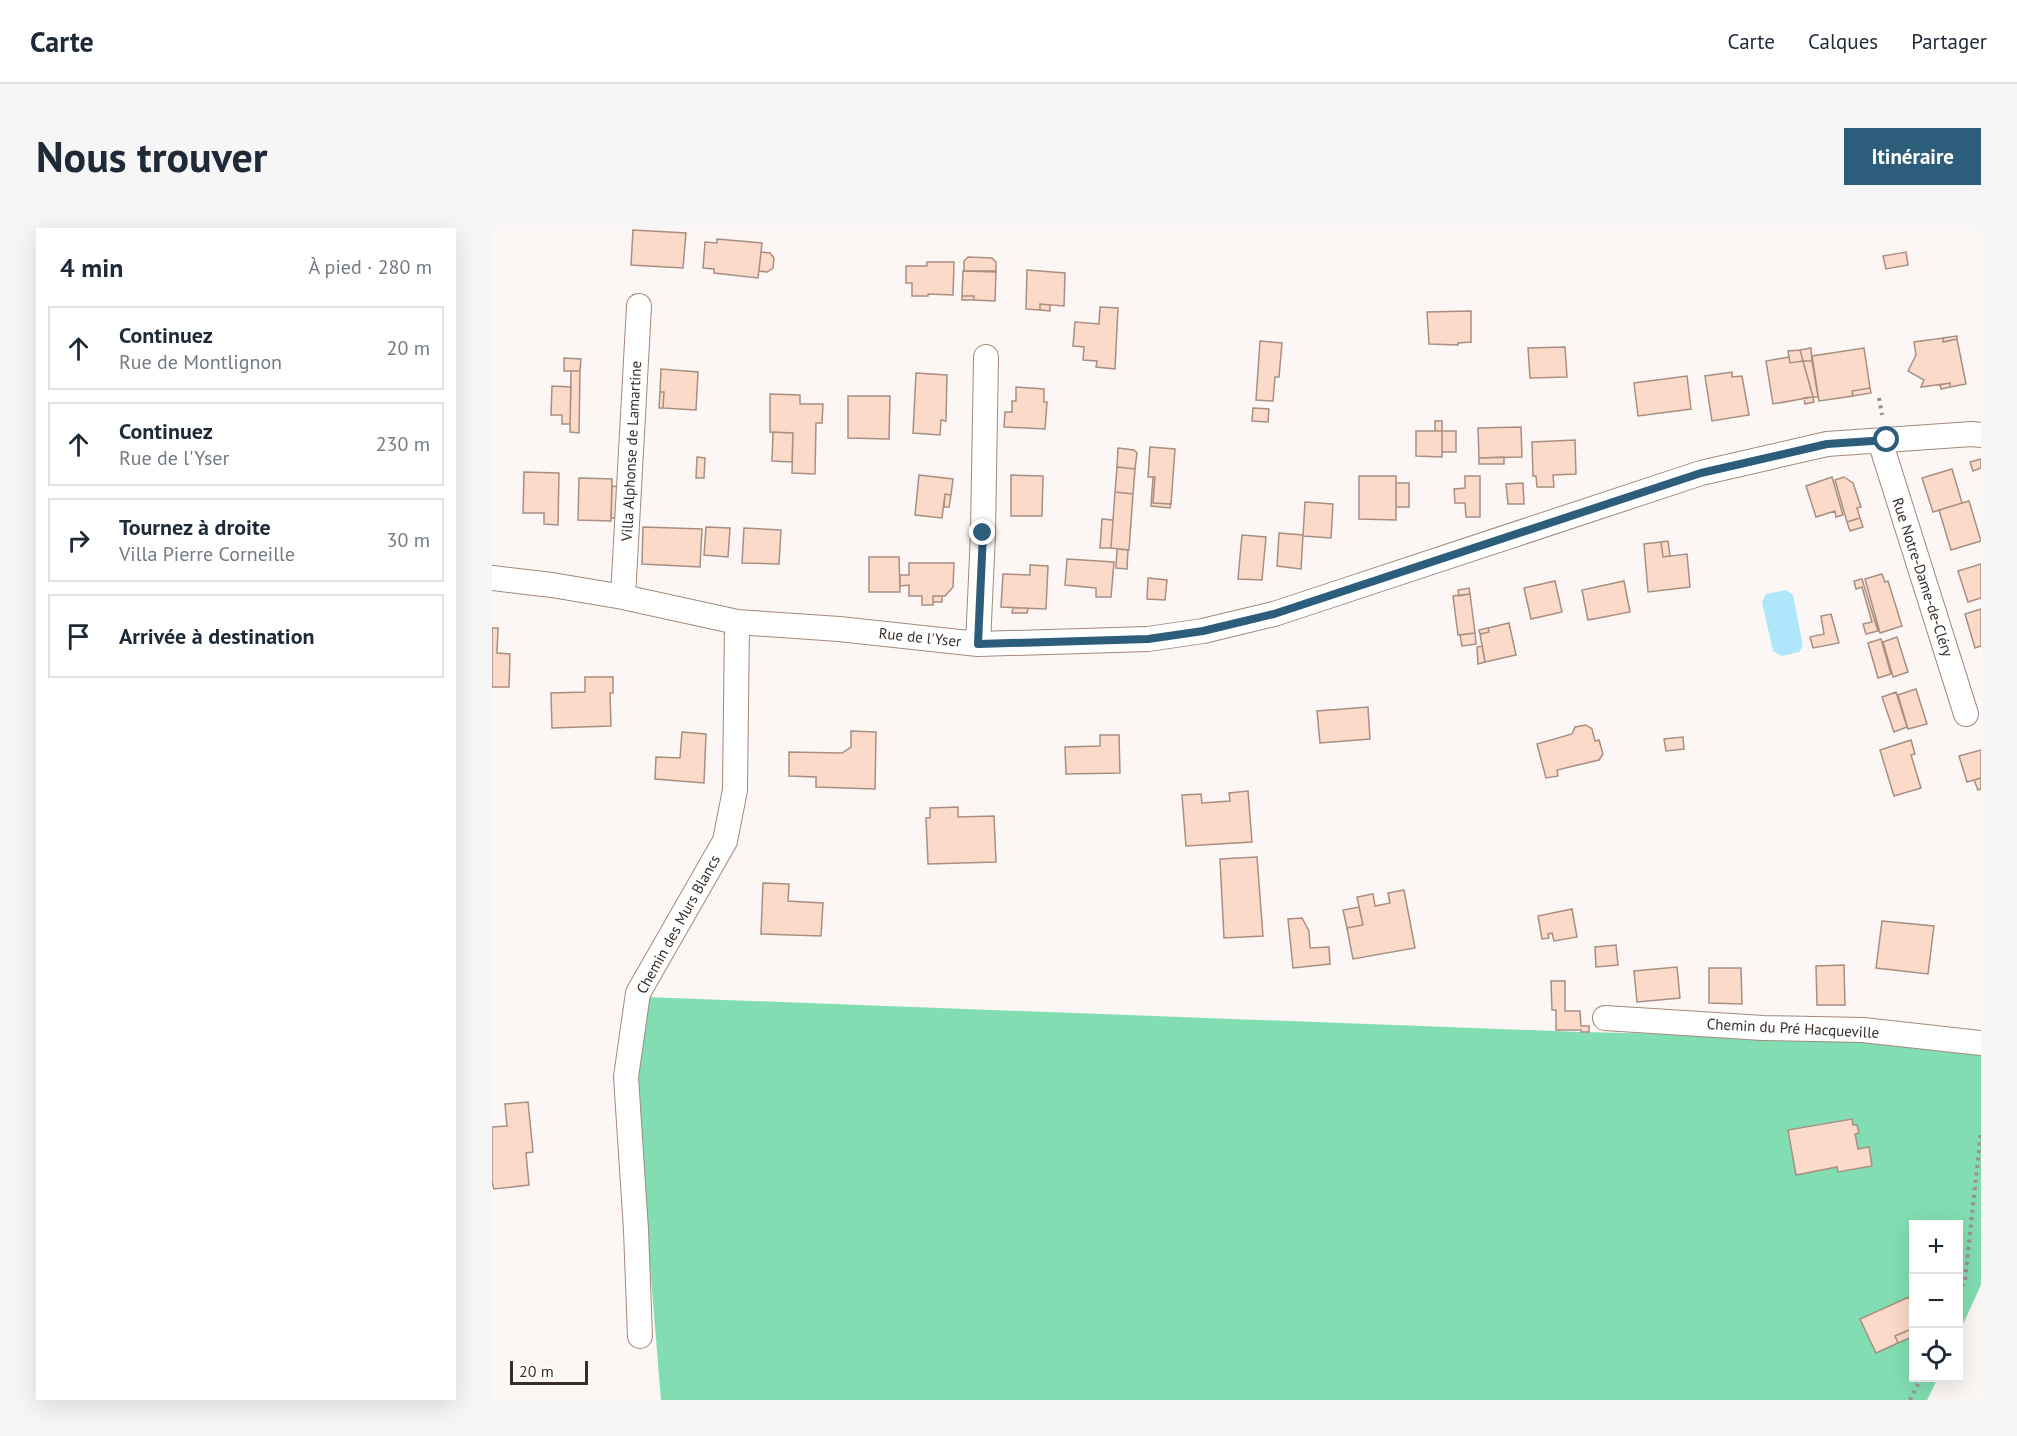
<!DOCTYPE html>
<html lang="fr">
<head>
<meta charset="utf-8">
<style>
	body { margin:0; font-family:"PT Sans",sans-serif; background:#f6f6f7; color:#1f2937 }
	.controls { position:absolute; right:18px; bottom:18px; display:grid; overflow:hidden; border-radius:0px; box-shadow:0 6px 24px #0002 }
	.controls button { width:54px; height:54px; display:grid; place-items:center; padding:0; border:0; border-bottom:2px solid #e0e1e3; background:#fff; color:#1f2937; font:30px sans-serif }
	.scale { position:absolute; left:18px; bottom:15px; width:78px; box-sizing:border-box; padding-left:6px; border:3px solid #382e29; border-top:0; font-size:16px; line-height:21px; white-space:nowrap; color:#382e29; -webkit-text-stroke:4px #fff; paint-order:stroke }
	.stop { position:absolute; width:18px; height:18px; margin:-14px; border:4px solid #2c5d7b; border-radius:50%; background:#fff }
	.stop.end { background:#2c5d7b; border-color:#fff; box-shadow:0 2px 6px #0008 }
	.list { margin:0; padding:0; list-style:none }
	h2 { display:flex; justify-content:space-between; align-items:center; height:78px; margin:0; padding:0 24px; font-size:26px }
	h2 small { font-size:20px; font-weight:400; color:#747a83 }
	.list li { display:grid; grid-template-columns:39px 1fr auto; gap:18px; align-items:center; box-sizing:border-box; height:84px; margin:0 12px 12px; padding:0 12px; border:2px solid #e0e1e3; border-radius:0px }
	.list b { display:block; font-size:22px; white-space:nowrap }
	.list p { margin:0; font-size:20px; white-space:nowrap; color:#747a83 }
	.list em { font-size:20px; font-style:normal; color:#747a83 }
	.icon { flex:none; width:33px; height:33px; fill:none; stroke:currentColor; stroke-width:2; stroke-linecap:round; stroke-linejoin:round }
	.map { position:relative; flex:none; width:1489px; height:1172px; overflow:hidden; border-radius:0px }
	header { display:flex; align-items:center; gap:36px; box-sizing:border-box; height:84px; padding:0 30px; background:#fff; border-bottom:2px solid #e0e1e3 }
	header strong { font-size:28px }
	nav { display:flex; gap:33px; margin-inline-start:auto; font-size:21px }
	.intro { display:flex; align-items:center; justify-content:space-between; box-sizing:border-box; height:144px; padding:0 36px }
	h1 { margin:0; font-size:42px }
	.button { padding:15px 27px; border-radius:0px; background:#2c5d7b; color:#fff; font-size:21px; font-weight:700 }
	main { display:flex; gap:36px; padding:0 36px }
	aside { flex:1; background:#fff; border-radius:0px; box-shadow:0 6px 24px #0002 }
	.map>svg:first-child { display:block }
	.forest { fill:#82ddb2 }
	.water { fill:#aee7fc }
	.building { fill:#fbdac9; stroke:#a88f82; stroke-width:1.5 }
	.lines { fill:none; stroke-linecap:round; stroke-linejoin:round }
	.minor-casing { stroke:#a2897c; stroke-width:26 }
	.path { stroke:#9a928e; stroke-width:4; stroke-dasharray:3 4.5; stroke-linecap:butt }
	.minor { stroke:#fff; stroke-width:24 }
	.route { stroke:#2c5d7b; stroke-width:8 }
	.labels { text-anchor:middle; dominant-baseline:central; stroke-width:4.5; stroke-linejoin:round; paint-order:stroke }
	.street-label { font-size:15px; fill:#382e29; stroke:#fff }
</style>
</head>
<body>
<header>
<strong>Carte</strong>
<nav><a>Carte</a><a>Calques</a><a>Partager</a></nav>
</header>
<div class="intro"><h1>Nous trouver</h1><a class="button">Itinéraire</a></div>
<main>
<aside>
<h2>4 min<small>À pied · 280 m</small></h2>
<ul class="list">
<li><svg class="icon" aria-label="ahead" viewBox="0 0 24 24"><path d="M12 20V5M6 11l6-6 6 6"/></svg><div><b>Continuez</b><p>Rue de Montlignon</p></div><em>20 m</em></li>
<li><svg class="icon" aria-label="ahead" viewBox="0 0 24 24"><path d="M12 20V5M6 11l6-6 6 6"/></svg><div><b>Continuez</b><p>Rue de l'Yser</p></div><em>230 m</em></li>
<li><svg class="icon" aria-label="right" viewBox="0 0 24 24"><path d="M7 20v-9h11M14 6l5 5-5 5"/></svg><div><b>Tournez à droite</b><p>Villa Pierre Corneille</p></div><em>30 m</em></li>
<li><svg class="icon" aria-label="arrive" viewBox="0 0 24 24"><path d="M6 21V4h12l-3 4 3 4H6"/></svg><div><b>Arrivée à destination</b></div></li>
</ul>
</aside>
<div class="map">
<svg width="1489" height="1172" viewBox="0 0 1489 1172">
	<rect width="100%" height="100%" fill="#fcf7f4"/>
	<path class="forest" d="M 154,769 L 1089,804 L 1368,810 L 1489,822 L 1489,1057 L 1467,1105 L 1466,996 L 1422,996 L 1422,1150 L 1446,1150 L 1435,1172 L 169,1172 L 142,841 Z"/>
	<path class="water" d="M 1294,362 L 1301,367 L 1311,418 L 1307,424 L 1290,428 L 1281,423 L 1270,374 L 1274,366 Z"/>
	<path class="building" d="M 141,2 L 194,5 L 191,40 L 139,37 Z
		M 225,11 L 270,15 L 266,50 L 222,45 L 222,41 L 211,40 L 213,14 L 225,15 Z
		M 269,24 L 278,25 L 282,30 L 281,40 L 275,44 L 267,43 Z
		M 1414,24 L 1416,37 L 1394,41 L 1391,28 Z
		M 476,29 L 500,30 L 504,34 L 504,44 L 472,43 L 472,33 Z
		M 435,34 L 462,34 L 461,67 L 436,66 L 436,68 L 420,68 L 420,55 L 414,55 L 414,38 L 435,38 Z
		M 535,42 L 573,45 L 572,78 L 548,76 L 548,82 L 534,81 Z
		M 471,43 L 504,43 L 503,73 L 482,72 L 482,68 L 470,68 Z
		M 470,68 L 482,68 L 482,72 L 470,72 Z
		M 548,76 L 558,77 L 558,83 L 548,82 Z
		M 608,79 L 626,80 L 623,141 L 604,139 L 605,133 L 591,132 L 592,119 L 581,118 L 583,94 L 607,96 Z
		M 979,83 L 979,114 L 966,115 L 966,117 L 937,116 L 935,84 Z
		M 1465,108 L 1465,111 L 1451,114 L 1451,110 Z
		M 1451,110 L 1451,114 L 1465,111 L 1474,156 L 1458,159 L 1458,155 L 1429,159 L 1432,152 L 1416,143 L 1424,127 L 1422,114 Z
		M 768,113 L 790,115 L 787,149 L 783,149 L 781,173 L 764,172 Z
		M 1073,119 L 1075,149 L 1038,150 L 1036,120 Z
		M 1319,120 L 1320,133 L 1311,133 L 1308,122 Z
		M 1372,120 L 1378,160 L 1360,163 L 1361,168 L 1327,173 L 1320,128 Z
		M 1308,122 L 1311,133 L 1298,135 L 1296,123 Z
		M 1297,129 L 1298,135 L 1311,133 L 1321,169 L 1281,176 L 1274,133 Z
		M 72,130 L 89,131 L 88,143 L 72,143 Z
		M 1311,133 L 1320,133 L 1326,169 L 1321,169 Z
		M 169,141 L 206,144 L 204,182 L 171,180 L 172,164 L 168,164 Z
		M 79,143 L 88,143 L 87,205 L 78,204 Z
		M 1240,144 L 1240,149 L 1250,148 L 1257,187 L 1220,193 L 1213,148 Z
		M 424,145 L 455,147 L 454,193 L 449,192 L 448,207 L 421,205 Z
		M 1195,148 L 1199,181 L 1146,188 L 1142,155 Z
		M 1458,155 L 1458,159 L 1449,161 L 1448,157 Z
		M 60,158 L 79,159 L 78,196 L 70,196 L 70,187 L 59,187 Z
		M 524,159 L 552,161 L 552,174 L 555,174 L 553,201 L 512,199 L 513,184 L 520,184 L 520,173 L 524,173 Z
		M 1378,160 L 1379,165 L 1361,168 L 1360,163 Z
		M 168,164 L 172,164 L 171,180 L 167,180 Z
		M 278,166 L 308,167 L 308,176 L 331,176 L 330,195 L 324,195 L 323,246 L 300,245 L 301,205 L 278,204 Z
		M 356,168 L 398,168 L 397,211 L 356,210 Z
		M 1321,169 L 1322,174 L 1313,176 L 1312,170 Z
		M 761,180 L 777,181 L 776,194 L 760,193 Z
		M 943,193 L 950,193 L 950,203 L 943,203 Z
		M 1029,199 L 1030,229 L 987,230 L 986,200 Z
		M 924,203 L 950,203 L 950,229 L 924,228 Z
		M 950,203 L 964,203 L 964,224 L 950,224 Z
		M 281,204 L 301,205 L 300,234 L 280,233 Z
		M 1083,212 L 1084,246 L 1061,247 L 1062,259 L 1045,259 L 1044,248 L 1041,248 L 1040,214 Z
		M 658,219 L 683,221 L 679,276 L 661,275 L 663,249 L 656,249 Z
		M 626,220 L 642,222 L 645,225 L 643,241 L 625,239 Z
		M 205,229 L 213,230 L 212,250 L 204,250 Z
		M 1012,229 L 1012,236 L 987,236 L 987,230 Z
		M 1489,231 L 1489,240 L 1481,243 L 1478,234 Z
		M 625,239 L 643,241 L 641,266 L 623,264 Z
		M 1460,241 L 1470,275 L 1441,284 L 1430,250 Z
		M 32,244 L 67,245 L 66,297 L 52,296 L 52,285 L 31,285 Z
		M 427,247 L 461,251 L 459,267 L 453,266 L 450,290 L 423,287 Z
		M 519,247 L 551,248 L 550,288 L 519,288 Z
		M 867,248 L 904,248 L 904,292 L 867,291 Z
		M 973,248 L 988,248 L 988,289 L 974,289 L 973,275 L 963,275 L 962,261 L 973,260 Z
		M 661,249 L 663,249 L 661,275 L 679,276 L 678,280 L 659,278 Z
		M 1340,249 L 1351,287 L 1344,289 L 1343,283 L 1324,289 L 1314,258 Z
		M 1352,249 L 1361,255 L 1369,279 L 1365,280 L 1368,290 L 1355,294 L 1343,252 Z
		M 87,250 L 120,251 L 119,293 L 86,292 Z
		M 904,255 L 917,255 L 917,279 L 904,279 Z
		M 1031,255 L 1032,276 L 1016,276 L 1014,256 Z
		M 120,258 L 128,259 L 126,290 L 119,290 Z
		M 623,264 L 641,266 L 637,322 L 619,320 Z
		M 453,266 L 459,267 L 457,279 L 452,279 Z
		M 1477,273 L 1489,313 L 1459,322 L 1447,282 Z
		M 813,274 L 841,276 L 839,310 L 811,308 Z
		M 1368,290 L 1371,299 L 1358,303 L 1355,294 Z
		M 610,291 L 621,292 L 619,320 L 608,320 Z
		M 151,299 L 210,301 L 208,339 L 150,336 Z
		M 214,299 L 238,300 L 236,329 L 212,327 Z
		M 252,300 L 289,302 L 287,336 L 250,335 Z
		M 787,305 L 811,307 L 809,341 L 785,338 Z
		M 750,307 L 774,309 L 770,352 L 746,351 Z
		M 1176,313 L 1178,328 L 1171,329 L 1169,314 Z
		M 1169,314 L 1171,329 L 1195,326 L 1198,359 L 1156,364 L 1152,316 Z
		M 625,321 L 636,322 L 635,341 L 624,340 Z
		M 377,329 L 407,329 L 408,364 L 377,364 Z
		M 575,331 L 622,334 L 619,369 L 604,369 L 604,360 L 573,357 Z
		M 417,335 L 462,335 L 461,359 L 453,368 L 441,368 L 441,377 L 430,377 L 430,368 L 417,368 L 417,357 L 408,358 L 408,347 L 417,347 Z
		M 1489,336 L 1489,370 L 1476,374 L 1466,343 Z
		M 538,337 L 556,338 L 554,381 L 509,379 L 511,346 L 538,347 Z
		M 1390,346 L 1393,354 L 1396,353 L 1410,398 L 1388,405 L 1373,351 Z
		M 656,350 L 675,352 L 673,372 L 655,371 Z
		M 1370,351 L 1386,403 L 1374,406 L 1371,396 L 1380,394 L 1370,359 L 1364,361 L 1362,353 Z
		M 1063,353 L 1070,384 L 1039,391 L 1032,360 Z
		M 1132,353 L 1138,384 L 1096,392 L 1090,362 Z
		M 977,360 L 978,366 L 967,368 L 966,362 Z
		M 978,366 L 983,405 L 966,407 L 961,368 Z
		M 441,368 L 450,368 L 450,374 L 441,374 Z
		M 521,380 L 536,380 L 535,385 L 520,385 Z
		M 1489,381 L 1489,418 L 1483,420 L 1473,386 Z
		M 1339,386 L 1347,415 L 1321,420 L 1318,409 L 1332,406 L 1329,388 Z
		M 1017,395 L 1024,427 L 993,434 L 988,406 L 997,404 L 996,400 Z
		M 0,400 L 6,400 L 5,425 L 18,426 L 17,459 L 0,459 Z
		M 996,400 L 997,404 L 988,406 L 987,402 Z
		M 983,405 L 984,416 L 970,418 L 968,407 Z
		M 1405,409 L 1416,444 L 1401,449 L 1391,414 Z
		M 1389,411 L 1399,446 L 1386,450 L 1376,415 Z
		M 990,418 L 993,434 L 986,436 L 985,419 Z
		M 93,449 L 121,449 L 121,465 L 118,465 L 119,498 L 60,500 L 59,465 L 93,464 Z
		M 1424,461 L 1435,496 L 1416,501 L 1406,467 Z
		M 1404,464 L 1415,499 L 1402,504 L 1390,469 Z
		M 876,479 L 878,511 L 828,515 L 825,483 Z
		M 1094,497 L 1100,501 L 1103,513 L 1107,512 L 1111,526 L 1107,532 L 1065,542 L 1066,548 L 1054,550 L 1045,516 L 1080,506 L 1083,499 Z
		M 359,503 L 384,504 L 383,561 L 324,559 L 324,549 L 297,548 L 297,524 L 350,525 L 359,519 Z
		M 190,504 L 214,506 L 212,555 L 163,551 L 164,529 L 188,530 Z
		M 608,507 L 627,507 L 628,545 L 574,546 L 573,519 L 608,518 Z
		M 1191,509 L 1192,521 L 1174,523 L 1172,511 Z
		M 1419,512 L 1423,526 L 1419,527 L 1429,560 L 1402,568 L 1388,522 Z
		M 1489,522 L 1489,550 L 1475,554 L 1467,528 Z
		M 1489,550 L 1489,561 L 1486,562 L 1482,552 Z
		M 756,563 L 760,614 L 694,618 L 690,567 L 709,566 L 710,575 L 738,573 L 737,565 Z
		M 466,579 L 466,589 L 502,588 L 504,634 L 436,636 L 434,590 L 438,590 L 438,580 Z
		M 765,629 L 771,708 L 732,710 L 728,631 Z
		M 271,655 L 297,656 L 296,673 L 331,675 L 329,708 L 269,706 Z
		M 912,662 L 923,720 L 861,731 L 855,700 L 871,697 L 865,669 L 881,666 L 883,678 L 898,675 L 896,665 Z
		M 867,679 L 871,697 L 855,700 L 851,682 Z
		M 1080,681 L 1085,709 L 1062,713 L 1060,705 L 1056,706 L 1057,710 L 1050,711 L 1046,688 Z
		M 810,690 L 817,703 L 818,720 L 837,719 L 838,736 L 801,740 L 796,691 Z
		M 1390,693 L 1442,698 L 1436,746 L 1384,740 Z
		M 1124,717 L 1126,737 L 1104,739 L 1103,719 Z
		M 1352,737 L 1353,777 L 1325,777 L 1324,738 Z
		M 1185,739 L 1188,770 L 1145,774 L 1142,743 Z
		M 1217,740 L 1249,740 L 1250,776 L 1217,775 Z
		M 1059,753 L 1073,753 L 1073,783 L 1088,783 L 1089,798 L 1097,798 L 1097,804 L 1089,804 L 1089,802 L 1064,802 L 1064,782 L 1060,782 Z
		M 36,874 L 41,924 L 34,925 L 37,957 L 2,961 L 0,954 L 0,899 L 15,898 L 13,876 Z
		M 1360,891 L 1361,897 L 1365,897 L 1367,905 L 1363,906 L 1366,921 L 1377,919 L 1380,938 L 1346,944 L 1345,939 L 1304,947 L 1296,902 Z
		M 1417,1069 L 1422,1079 L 1422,1100 L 1403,1108 L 1406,1115 L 1384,1125 L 1368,1091 Z
		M 1422,1100 L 1422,1108 L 1406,1115 L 1403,1108 Z"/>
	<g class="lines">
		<g class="minor-casing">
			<path id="minor" d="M 1388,213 L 1474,486
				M 0,350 L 60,357 L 131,369 L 245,394 L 347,401 L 486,416 L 656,411 L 711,403 L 782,386 L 1209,245 L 1335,216 L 1480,206 L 1489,207
				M 131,369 L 147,78
				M 486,416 L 491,305 L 494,129
				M 1113,790 L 1271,800 L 1371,802 L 1489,815
				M 148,1108 L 144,1002 L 134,849 L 146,765 L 233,613 L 243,562 L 245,394"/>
		</g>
		<path class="path" d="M 1387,170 L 1390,187
			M 1466,1065 L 1473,1052 L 1489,903
			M 1418,1172 L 1429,1150"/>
		<use href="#minor" class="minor"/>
	</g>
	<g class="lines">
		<path class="route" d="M 491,305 L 486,416 L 656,411 L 711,403 L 782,386 L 1209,245 L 1335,216 L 1395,212"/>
	</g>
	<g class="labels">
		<g class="street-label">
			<text transform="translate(139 223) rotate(-87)">Villa Alphonse de Lamartine</text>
			<text transform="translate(1431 349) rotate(72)">Rue Notre-Dame-de-Cléry</text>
			<text transform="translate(428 409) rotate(6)">Rue de l'Yser</text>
			<text transform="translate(186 696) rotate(-61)">Chemin des Murs Blancs</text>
			<text transform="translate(1301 800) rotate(3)">Chemin du Pré Hacqueville</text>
		</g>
	</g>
</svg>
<div class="controls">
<button>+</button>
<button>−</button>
<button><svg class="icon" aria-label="locate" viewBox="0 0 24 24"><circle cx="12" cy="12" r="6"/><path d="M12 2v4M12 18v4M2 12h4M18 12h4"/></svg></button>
</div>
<div class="scale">20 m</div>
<div class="stop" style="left:1395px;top:212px"></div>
<div class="stop end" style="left:491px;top:305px"></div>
</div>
</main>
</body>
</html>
